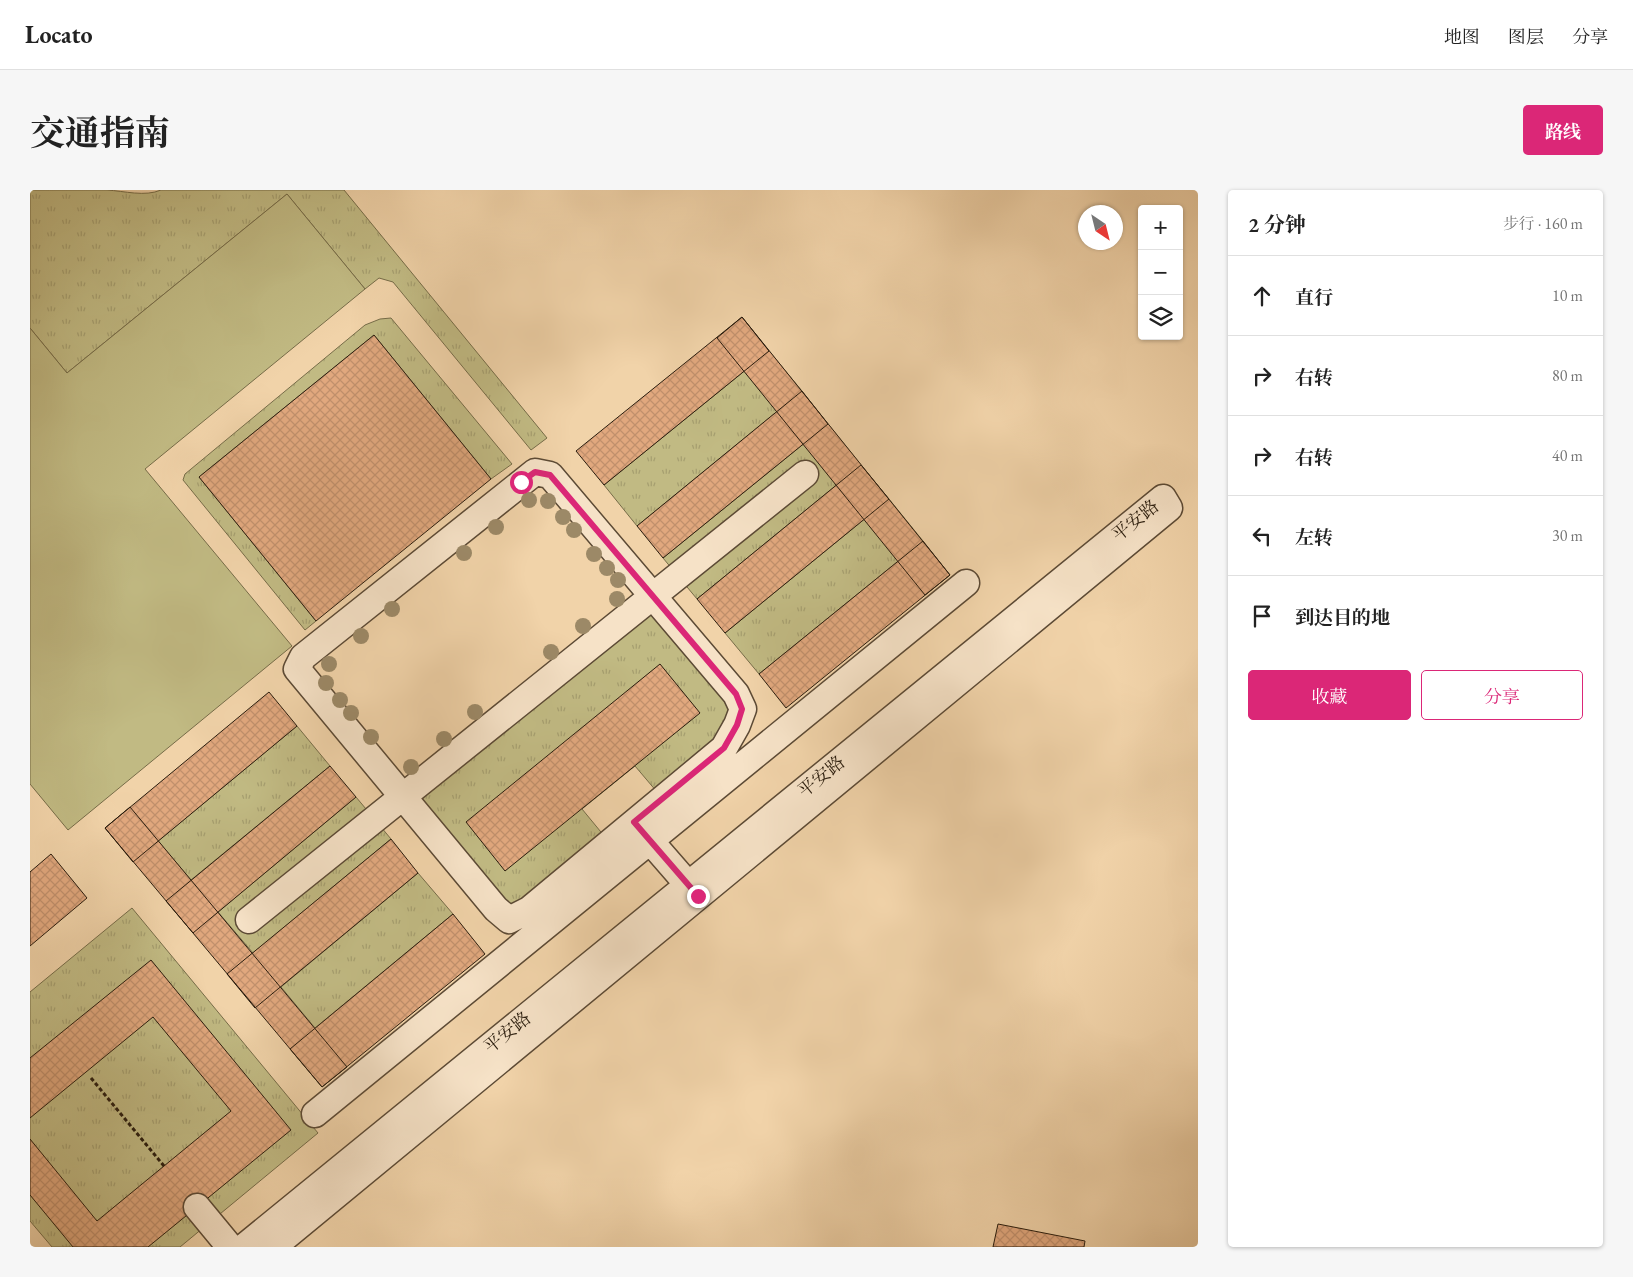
<!DOCTYPE html>
<html lang="zh">
<head>
<meta charset="utf-8">
<style>
	body { margin:0; font-family:"EB Garamond","Noto Serif SC",serif; background:#f6f6f6; color:#222 }
	.controls { position:absolute; right:15px; top:15px; display:grid; overflow:hidden; border-radius:5px; box-shadow:0 1px 4px #0004 }
	.controls button { width:45px; height:45px; display:grid; place-items:center; padding:0; border:0; border-bottom:1px solid #e0e0e0; background:#fff; color:#222; font:25px sans-serif }
	.compass { position:absolute; left:1048px; top:15px; width:45px; height:45px; border-radius:50%; background:#fff; box-shadow:0 1px 4px #0004; rotate:145deg }
	.stop { position:absolute; width:15px; height:15px; margin:-11px; border:4px solid #db2777; border-radius:50%; background:#fff }
	.stop.end { background:#db2777; border-color:#fff; box-shadow:0 1px 5px #0008 }
	.list { margin:0; padding:0; list-style:none }
	h2 { display:flex; justify-content:space-between; align-items:center; height:65px; margin:0; padding:0 20px; font-size:21px }
	h2 small { font-size:16px; font-weight:400; color:#767676 }
	.list li { display:grid; grid-template-columns:32px 1fr auto; gap:15px; align-items:center; box-sizing:border-box; height:80px; padding:0 20px; border-top:1px solid #e0e0e0 }
	.list b { display:block; font-size:19px; white-space:nowrap }
	.list em { font-size:16px; font-style:normal; color:#767676 }
	.actions { display:flex; gap:10px; padding:15px 20px }
	.actions a { flex:1; padding:11px 0; border:1px solid #db2777; border-radius:5px; text-align:center; font-size:18px; color:#db2777 }
	.actions .main { background:#db2777; color:#fff }
	.icon { flex:none; width:28px; height:28px; fill:none; stroke:currentColor; stroke-width:2; stroke-linecap:round; stroke-linejoin:round }
	.map { position:relative; flex:none; width:1168px; height:1057px; overflow:hidden; border-radius:5px }
	header { display:flex; align-items:center; gap:30px; box-sizing:border-box; height:70px; padding:0 25px; background:#fff; border-bottom:1px solid #e0e0e0 }
	header strong { font-size:24px }
	nav { display:flex; gap:28px; margin-inline-start:auto; font-size:18px }
	.intro { display:flex; align-items:center; justify-content:space-between; box-sizing:border-box; height:120px; padding:0 30px }
	h1 { margin:0; font-size:35px }
	.button { padding:12px 22px; border-radius:5px; background:#db2777; color:#fff; font-size:18px; font-weight:700 }
	main { display:flex; gap:30px; padding:0 30px }
	aside { flex:1; background:#fff; border-radius:5px; box-shadow:0 1px 4px #0004 }
	.map>svg:first-child { display:block }
	.grass { fill:url(#grass-tufts); stroke:#766c48 }
	.pitch { fill:#c1ba83; stroke:#766c48 }
	.building { fill:url(#building-cross-hatch); stroke:#2a1d0e }
	.lines { fill:none; stroke-linecap:round; stroke-linejoin:round }
	.minor-casing { stroke:#5c4a35; stroke-width:29 }
	.path { stroke:#2a1d0e; stroke-width:3; stroke-dasharray:4 2.5; stroke-linecap:butt }
	.minor { stroke:#f6e2c7; stroke-width:26 }
	.tree { fill:#9c8967 }
	.route { stroke:#db2777; stroke-width:6 }
	.labels { text-anchor:middle; dominant-baseline:central; stroke-width:4; stroke-linejoin:round; paint-order:stroke }
	.street-label { font-size:18px; fill:#2a1d0e; stroke:#f6e2c7 }
</style>
</head>
<body>
<header>
<strong>Locato</strong>
<nav><a>地图</a><a>图层</a><a>分享</a></nav>
</header>
<div class="intro"><h1>交通指南</h1><a class="button">路线</a></div>
<main>
<div class="map">
<svg width="1168" height="1057" viewBox="0 0 1168 1057">
	<defs>
		<pattern id="grass-tufts" width="24" height="20" patternUnits="userSpaceOnUse" patternTransform="scale(1.25)"><rect width="24" height="20" fill="#c1ba83"/><path d="M3 7l-1-3M5 7V3M7 7l1-3M15 17l-1-3M17 17v-4M19 17l1-3" fill="none" stroke="#a69f70"/></pattern>
		<pattern id="building-cross-hatch" width="8" height="8" patternUnits="userSpaceOnUse" patternTransform="scale(1.25)"><rect width="8" height="8" fill="#e1a87e"/><path d="M0 0l8 8M0 8l8-8" fill="none" stroke="#c1906c"/></pattern>
	</defs>
	<rect width="100%" height="100%" fill="#f1d3a9"/>
	<filter id="stains"><feTurbulence type="fractalNoise" baseFrequency=".004" numOctaves="4"/><feColorMatrix values="0 0 0 0 .2 0 0 0 0 .09 0 0 0 0 .02 0 0 0 .5 -.17"/></filter>
	<radialGradient id="worn" r=".72"><stop offset=".6" stop-color="#630" stop-opacity="0"/><stop offset="1" stop-color="#630" stop-opacity=".3"/></radialGradient>
	<path class="grass" d="M 0,0 C 26,0 52,0 77,0 C 94,1 115,7 131,0 L 314,0 L 517,248 L 501,260 L 363,92 L 349,88 L 335,99 L 257,4 L 37,183 L 0,138 Z
		M 361,128 L 482,274 L 461,289 L 344,145 L 169,287 L 286,431 L 275,440 L 153,290 L 155,284 L 335,135 L 350,129 Z
		M 739,161 L 772,201 L 607,336 L 574,295 Z
		M 798,234 L 831,275 L 667,409 L 633,368 Z
		M 859,309 L 893,351 L 729,484 L 695,443 Z
		M 623,406 L 713,519 L 633,609 L 605,576 L 552,619 L 580,653 L 479,730 L 372,607 Z
		M 267,536 L 300,576 L 161,690 L 128,651 Z
		M 326,607 L 361,649 L 223,763 L 188,722 Z
		M 388,683 L 423,724 L 285,838 L 251,797 Z
		M 102,718 L 288,943 L 150,1057 L 22,1057 L 0,1031 L 0,802 Z"/>
	<path class="pitch" d="M 257,4 L 335,99 L 115,279 L 262,456 L 38,640 L 0,594 L 0,138 L 37,183 Z"/>
	<path class="building" d="M 712,127 L 739,161 L 574,295 L 546,261 Z
		M 712,127 L 920,385 L 895,405 L 687,148 Z
		M 344,145 L 461,289 L 286,431 L 169,287 Z
		M 772,201 L 798,234 L 633,368 L 607,336 Z
		M 831,275 L 859,309 L 695,443 L 667,409 Z
		M 893,351 L 920,385 L 756,518 L 729,484 Z
		M 630,474 L 670,523 L 475,681 L 436,632 Z
		M 239,502 L 267,536 L 103,672 L 75,638 Z
		M 300,576 L 326,607 L 163,743 L 136,711 Z
		M 100,617 L 317,877 L 292,897 L 75,638 Z
		M 361,649 L 388,683 L 225,818 L 197,784 Z
		M 21,664 L 57,708 L 0,756 L 0,682 Z
		M 423,724 L 455,764 L 292,897 L 260,859 Z
		M 121,770 L 261,940 L 118,1057 L 43,1057 L 0,1005 L 0,949 L 67,1031 L 201,921 L 123,827 L 0,928 L 0,868 Z
		M 968,1034 L 1055,1051 L 1054,1057 L 963,1057 Z"/>
	<g class="lines">
		<g class="minor-casing">
			<path id="minor" d="M 505,282 L 520,285 L 706,504 L 713,519 L 707,535 L 694,558 L 499,720 L 479,730 L 466,719 L 267,479 L 273,467 Z
				M 608,637 L 668,706
				M 219,730 L 775,284
				M 285,924 L 936,393
				M 167,1017 L 200,1057
				M 214,1057 L 1133,308 L 1139,318 L 243,1057"/>
		</g>
		<path class="path" d="M 61,888 L 134,976"/>
		<use href="#minor" class="minor"/>
	</g>
	<g class="tree">
		<circle cx="499" cy="310" r="8"/>
		<circle cx="518" cy="311" r="8"/>
		<circle cx="533" cy="327" r="8"/>
		<circle cx="466" cy="337" r="8"/>
		<circle cx="544" cy="340" r="8"/>
		<circle cx="434" cy="363" r="8"/>
		<circle cx="564" cy="364" r="8"/>
		<circle cx="577" cy="378" r="8"/>
		<circle cx="588" cy="390" r="8"/>
		<circle cx="587" cy="409" r="8"/>
		<circle cx="362" cy="419" r="8"/>
		<circle cx="553" cy="436" r="8"/>
		<circle cx="331" cy="446" r="8"/>
		<circle cx="521" cy="462" r="8"/>
		<circle cx="299" cy="474" r="8"/>
		<circle cx="296" cy="493" r="8"/>
		<circle cx="310" cy="510" r="8"/>
		<circle cx="445" cy="522" r="8"/>
		<circle cx="321" cy="523" r="8"/>
		<circle cx="341" cy="547" r="8"/>
		<circle cx="414" cy="549" r="8"/>
		<circle cx="381" cy="577" r="8"/>
	</g>
	<g class="lines">
		<path class="route" d="M 491,292 L 505,282 L 520,285 L 706,504 L 712,519 L 707,535 L 694,558 L 604,632 L 668,706"/>
	</g>
	<g class="labels">
		<g class="street-label">
			<text transform="translate(1105 330) rotate(-39)">平安路</text>
			<text transform="translate(791 586) rotate(-39)">平安路</text>
			<text transform="translate(477 842) rotate(-39)">平安路</text>
		</g>
	</g>
	<rect width="100%" height="100%" filter="url(#stains)"/>
	<rect width="100%" height="100%" fill="url(#worn)"/>
</svg>
<div class="controls">
<button>+</button>
<button>−</button>
<button><svg class="icon" aria-label="layers" viewBox="0 0 24 24"><path d="M12 4l9 5-9 5-9-5zM3 14l9 5 9-5"/></svg></button>
</div>
<svg class="compass" viewBox="-18 -18 36 36"><path d="M0-13l5 13h-10z" fill="#e53935"/><path d="M0 13l5-13h-10z" fill="#767676"/></svg>
<div class="stop" style="left:491px;top:292px"></div>
<div class="stop end" style="left:668px;top:706px"></div>
</div>
<aside>
<h2>2 分钟<small>步行 · 160 m</small></h2>
<ul class="list">
<li><svg class="icon" aria-label="ahead" viewBox="0 0 24 24"><path d="M12 20V5M6 11l6-6 6 6"/></svg><div><b>直行</b></div><em>10 m</em></li>
<li><svg class="icon" aria-label="right" viewBox="0 0 24 24"><path d="M7 20v-9h11M14 6l5 5-5 5"/></svg><div><b>右转</b></div><em>80 m</em></li>
<li><svg class="icon" aria-label="right" viewBox="0 0 24 24"><path d="M7 20v-9h11M14 6l5 5-5 5"/></svg><div><b>右转</b></div><em>40 m</em></li>
<li><svg class="icon" aria-label="left" viewBox="0 0 24 24"><path d="M17 20v-9H6M10 6l-5 5 5 5"/></svg><div><b>左转</b></div><em>30 m</em></li>
<li><svg class="icon" aria-label="arrive" viewBox="0 0 24 24"><path d="M6 21V4h12l-3 4 3 4H6"/></svg><div><b>到达目的地</b></div></li>
</ul>
<div class="actions"><a class="main">收藏</a><a>分享</a></div>
</aside>
</main>
</body>
</html>
